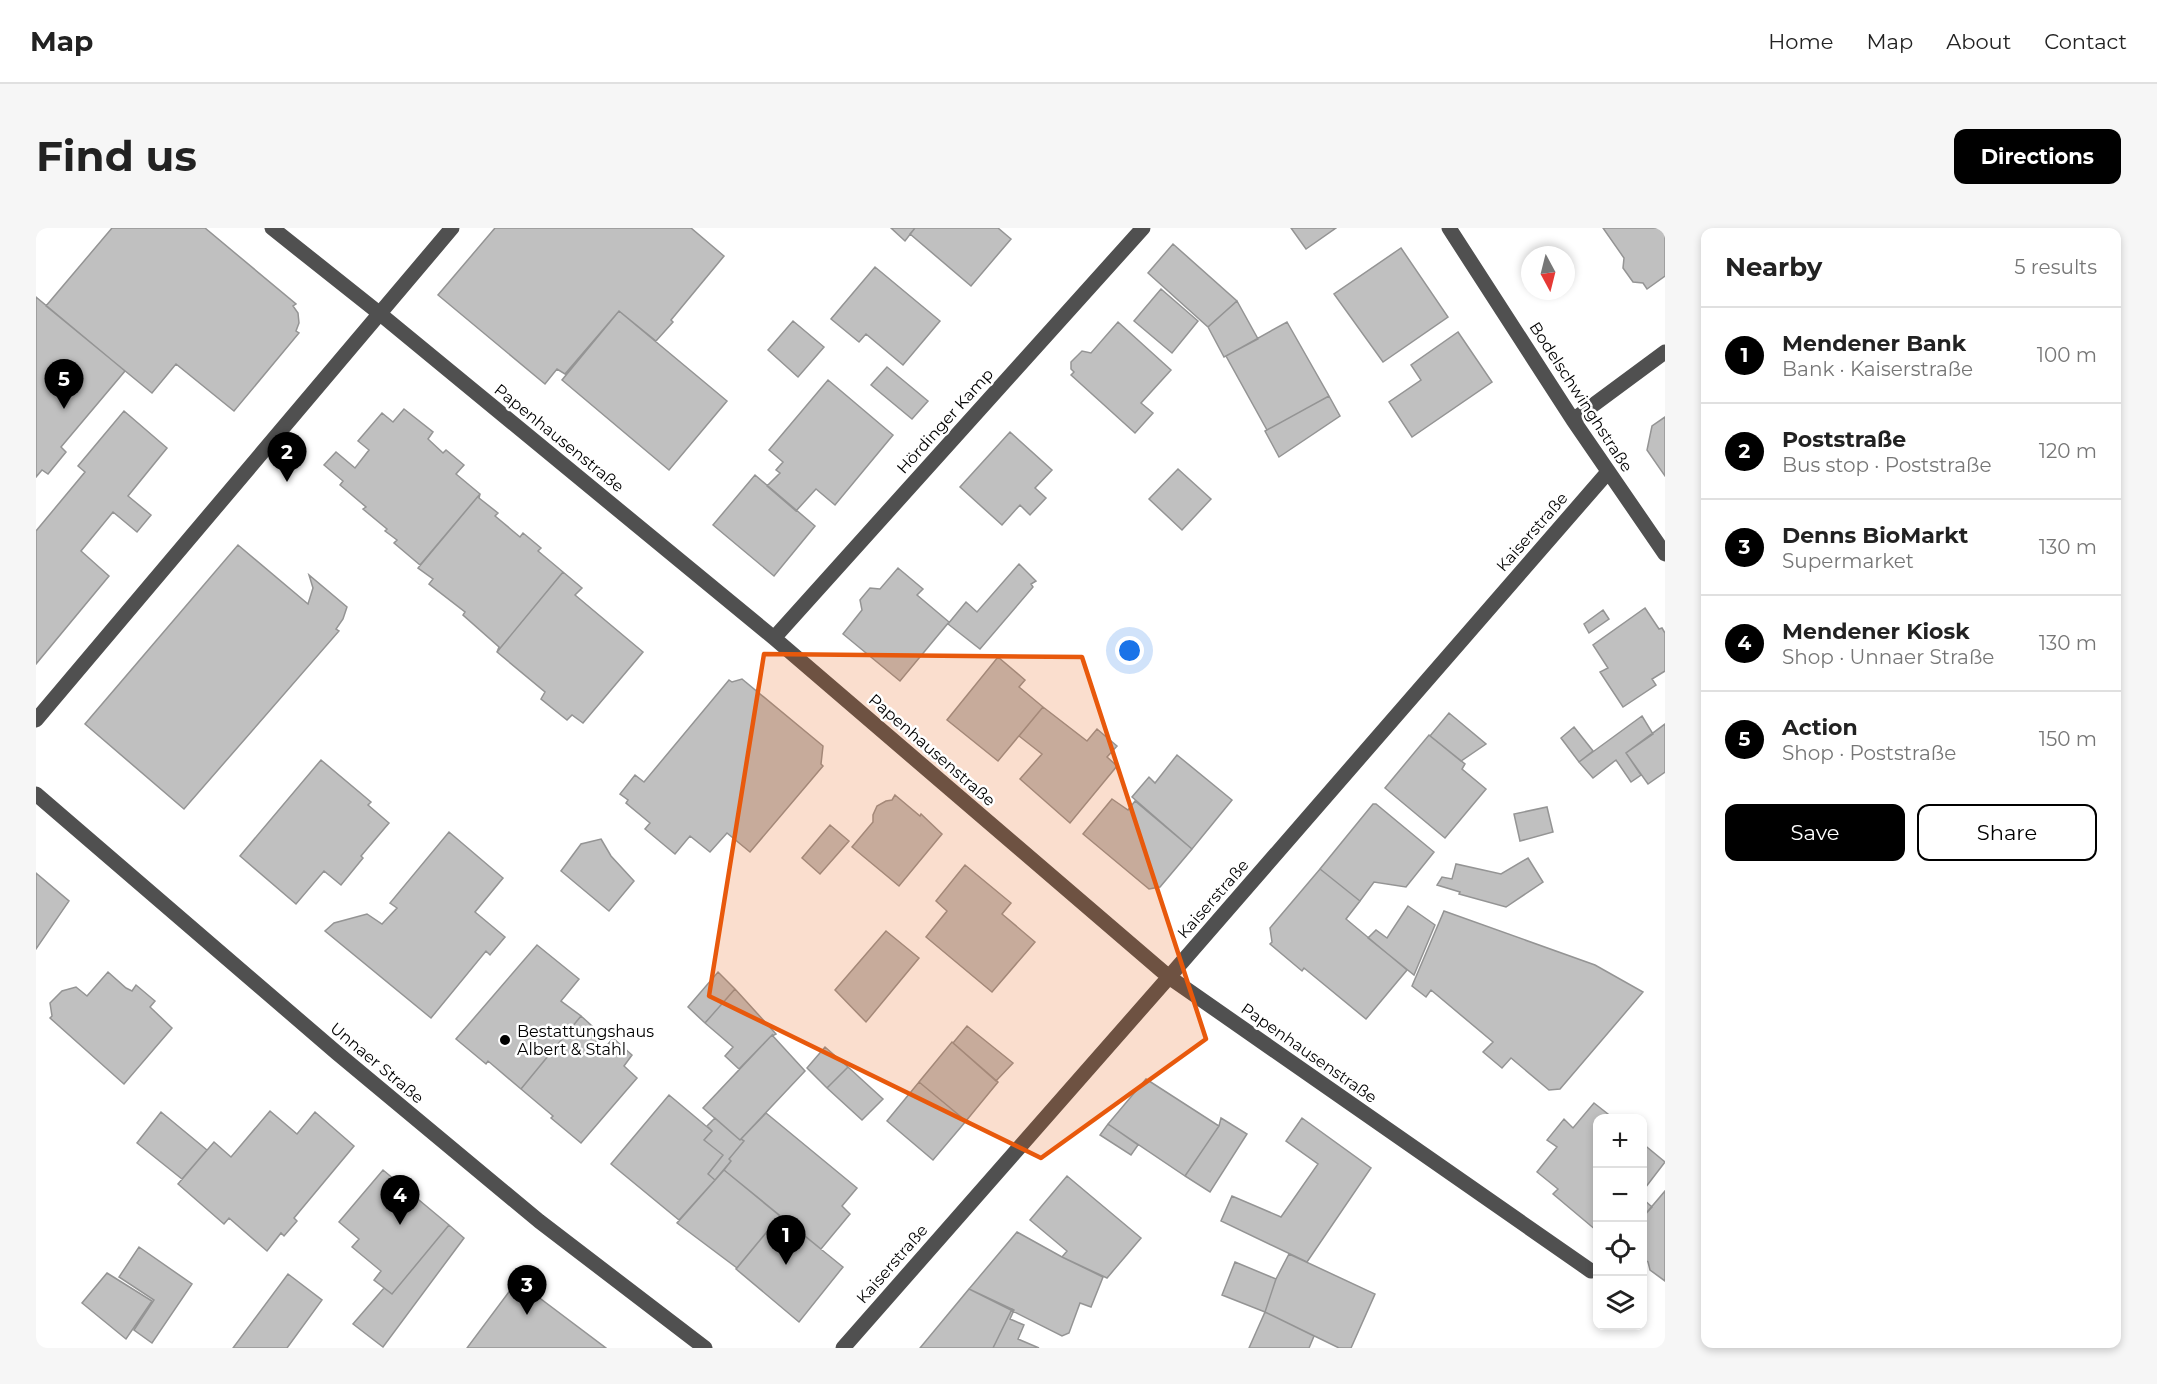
<!DOCTYPE html>
<html lang="en">
<head>
<meta charset="utf-8">
<style>
	body { margin:0; font-family:Montserrat,sans-serif; background:#f6f6f6; color:#222 }
	.controls { position:absolute; right:18px; bottom:18px; display:grid; overflow:hidden; border-radius:12px; box-shadow:0 3px 9px #0003 }
	.controls button { width:54px; height:54px; display:grid; place-items:center; padding:0; border:0; border-bottom:2px solid #e0e0e0; background:#fff; color:#222; font:30px sans-serif }
	.compass { position:absolute; left:1485px; top:18px; width:54px; height:54px; border-radius:50%; background:#fff; box-shadow:0 3px 9px #0003; rotate:173deg }
	.you { position:absolute; left:1094px; top:423px; width:21px; height:21px; margin:-15px; border:4px solid #fff; border-radius:50%; background:#1a73e8; box-shadow:0 0 0 9px #1a73e833 }
	.badge { display:grid; place-items:center; width:39px; height:39px; border-radius:50%; background:#000; color:#fff; font-size:20px; font-weight:700 }
	.pin { position:absolute; translate:-50% -50px; filter:drop-shadow(0 2px 3px #0008) }
	.pin::after { content:''; position:absolute; top:32px; width:21px; height:18px; background:inherit; clip-path:polygon(0 0,100% 0,50% 100%) }
	.list { margin:0; padding:0; list-style:none }
	h2 { display:flex; justify-content:space-between; align-items:center; height:78px; margin:0; padding:0 24px; font-size:26px }
	h2 small { font-size:20px; font-weight:400; color:#767676 }
	.list li { display:grid; grid-template-columns:39px 1fr auto; gap:18px; align-items:center; box-sizing:border-box; height:96px; padding:0 24px; border-top:2px solid #e0e0e0 }
	.list b { display:block; font-size:22px; white-space:nowrap }
	.list p { margin:0; font-size:20px; white-space:nowrap; color:#767676 }
	.list em { font-size:20px; font-style:normal; color:#767676 }
	.actions { display:flex; gap:12px; padding:18px 24px }
	.actions a { flex:1; padding:14px 0; border:2px solid #000; border-radius:12px; text-align:center; font-size:21px; color:#000 }
	.actions .main { background:#000; color:#fff }
	.icon { flex:none; width:33px; height:33px; fill:none; stroke:currentColor; stroke-width:2; stroke-linecap:round; stroke-linejoin:round }
	.map { position:relative; flex:none; width:1629px; height:1120px; overflow:hidden; border-radius:12px }
	header { display:flex; align-items:center; gap:36px; box-sizing:border-box; height:84px; padding:0 30px; background:#fff; border-bottom:2px solid #e0e0e0 }
	header strong { font-size:28px }
	nav { display:flex; gap:33px; margin-inline-start:auto; font-size:21px }
	.intro { display:flex; align-items:center; justify-content:space-between; box-sizing:border-box; height:144px; padding:0 36px }
	h1 { margin:0; font-size:42px }
	.button { padding:15px 27px; border-radius:12px; background:#000; color:#fff; font-size:21px; font-weight:700 }
	main { display:flex; gap:36px; padding:0 36px }
	aside { flex:1; background:#fff; border-radius:12px; box-shadow:0 3px 9px #0003 }
	.map>svg:first-child { display:block }
	.building { fill:#c0c0c0; stroke:#949494; stroke-width:1.5 }
	.lines { fill:none; stroke-linecap:round; stroke-linejoin:round }
	.minor { stroke:#505050; stroke-width:15 }
	.marked { fill:#e8590c; fill-opacity:0.2; stroke:#e8590c; stroke-width:4.5; stroke-linejoin:round }
	.poi-dot { fill:#000; stroke:#fff; stroke-width:2 }
	.labels { text-anchor:middle; dominant-baseline:central; stroke-width:5; stroke-linejoin:round; paint-order:stroke }
	.street-label { font-size:16px; fill:#000; stroke:#fff }
	.poi-label { font-size:16px; fill:#000; stroke:#fff; text-anchor:start }
</style>
</head>
<body>
<header>
<strong>Map</strong>
<nav><a>Home</a><a>Map</a><a>About</a><a>Contact</a></nav>
</header>
<div class="intro"><h1>Find us</h1><a class="button">Directions</a></div>
<main>
<div class="map">
<svg width="1629" height="1120" viewBox="0 0 1629 1120">
	<rect width="100%" height="100%" fill="#fff"/>
	<path class="building" d="M 76,0 L 169,0 L 260,76 L 257,78 L 262,85 L 263,95 L 260,103 L 263,105 L 198,183 L 140,136 L 116,165 L 10,78 Z
		M 459,0 L 655,0 L 688,28 L 635,92 L 637,94 L 620,113 L 583,83 L 529,146 L 521,141 L 509,156 L 402,67 Z
		M 855,0 L 879,0 L 869,13 Z
		M 879,0 L 962,0 L 975,11 L 935,58 L 874,6 Z
		M 1255,0 L 1300,0 L 1270,21 Z
		M 1567,0 L 1629,0 L 1629,48 L 1611,61 L 1607,55 L 1597,54 L 1587,40 L 1588,30 Z
		M 1137,16 L 1201,73 L 1172,99 L 1112,45 Z
		M 1365,20 L 1412,89 L 1347,134 L 1298,66 Z
		M 839,39 L 904,93 L 867,137 L 830,106 L 823,114 L 795,91 Z
		M 1125,61 L 1162,93 L 1136,125 L 1098,93 Z
		M 0,69 L 89,143 L 25,219 L 30,224 L 12,246 L 6,242 L 0,249 Z
		M 1201,73 L 1222,111 L 1188,129 L 1172,99 Z
		M 583,83 L 691,173 L 633,242 L 526,152 Z
		M 757,93 L 788,119 L 762,149 L 732,122 Z
		M 1082,94 L 1135,142 L 1105,175 L 1117,185 L 1099,205 L 1035,147 L 1038,144 L 1035,141 L 1035,134 L 1046,123 L 1055,125 Z
		M 1251,94 L 1293,168 L 1231,202 L 1190,128 Z
		M 1422,104 L 1456,154 L 1376,209 L 1353,174 L 1385,152 L 1375,137 Z
		M 851,139 L 892,173 L 876,191 L 835,157 Z
		M 792,152 L 857,207 L 799,277 L 780,261 L 760,283 L 731,258 L 744,245 L 740,242 L 747,234 L 733,222 Z
		M 1293,168 L 1304,188 L 1243,229 L 1229,203 Z
		M 368,181 L 397,204 L 392,211 L 407,225 L 410,222 L 428,237 L 420,246 L 444,266 L 384,337 L 358,315 L 361,312 L 349,303 L 351,301 L 327,281 L 330,279 L 304,257 L 307,253 L 288,237 L 300,224 L 319,240 L 333,222 L 322,213 L 346,185 L 357,194 Z
		M 88,183 L 131,220 L 92,268 L 115,287 L 101,304 L 77,284 L 45,323 L 73,348 L 0,436 L 0,303 L 49,244 L 42,238 Z
		M 1629,189 L 1629,248 L 1611,222 L 1616,198 Z
		M 974,204 L 1016,242 L 999,260 L 1010,270 L 994,287 L 984,277 L 966,297 L 924,259 Z
		M 1142,241 L 1175,271 L 1146,302 L 1113,271 Z
		M 719,247 L 779,298 L 738,348 L 677,297 Z
		M 444,266 L 443,270 L 462,285 L 459,288 L 484,309 L 487,305 L 505,320 L 502,323 L 527,344 L 461,424 L 463,419 L 427,387 L 429,384 L 393,356 L 397,351 L 382,340 Z
		M 202,317 L 272,376 L 277,360 L 273,347 L 311,379 L 307,391 L 300,401 L 303,403 L 148,581 L 49,496 Z
		M 983,336 L 1000,353 L 995,356 L 997,359 L 944,421 L 912,396 L 930,374 L 941,384 Z
		M 862,340 L 887,361 L 881,367 L 913,394 L 864,453 L 807,406 L 826,382 L 824,372 L 834,360 L 844,361 Z
		M 527,344 L 546,360 L 539,367 L 607,424 L 547,495 L 536,487 L 531,492 L 505,471 L 509,464 L 461,424 Z
		M 1609,380 L 1623,401 L 1626,400 L 1629,405 L 1629,443 L 1616,451 L 1620,457 L 1587,479 L 1564,444 L 1572,440 L 1557,417 Z
		M 1567,382 L 1573,391 L 1553,405 L 1548,396 Z
		M 962,429 L 989,452 L 983,459 L 1007,479 L 962,533 L 911,492 Z
		M 706,451 L 787,518 L 785,536 L 787,538 L 714,624 L 691,605 L 674,624 L 654,608 L 639,626 L 609,601 L 614,595 L 590,575 L 592,572 L 584,566 L 599,547 L 608,554 L 693,452 L 696,454 Z
		M 1007,479 L 1051,513 L 1061,501 L 1081,518 L 1071,529 L 1081,538 L 1034,595 L 984,551 L 1006,526 L 983,508 Z
		M 1413,485 L 1450,516 L 1425,533 L 1394,508 Z
		M 1606,488 L 1617,506 L 1590,525 L 1605,547 L 1595,554 L 1580,532 L 1557,550 L 1543,534 Z
		M 1629,496 L 1629,544 L 1612,556 L 1590,525 Z
		M 1538,499 L 1557,523 L 1543,534 L 1525,510 Z
		M 1393,507 L 1429,536 L 1426,541 L 1450,561 L 1409,610 L 1349,560 Z
		M 1141,527 L 1196,572 L 1156,621 L 1096,569 L 1113,549 L 1119,555 Z
		M 285,532 L 335,574 L 332,577 L 353,595 L 325,628 L 327,630 L 305,657 L 288,643 L 260,676 L 204,628 Z
		M 859,567 L 884,588 L 885,586 L 906,606 L 863,658 L 816,619 L 837,594 L 837,587 L 841,578 L 850,573 L 856,572 Z
		M 1076,571 L 1092,582 L 1099,573 L 1156,621 L 1124,659 L 1113,661 L 1047,606 Z
		M 1337,576 L 1340,576 L 1398,624 L 1370,659 L 1338,654 L 1324,673 L 1284,641 Z
		M 1511,579 L 1517,604 L 1484,613 L 1478,586 Z
		M 794,597 L 813,613 L 784,646 L 766,630 Z
		M 413,604 L 467,650 L 439,684 L 469,709 L 454,727 L 450,723 L 395,790 L 289,703 L 298,695 L 331,686 L 346,696 L 361,680 L 354,675 Z
		M 565,611 L 575,628 L 598,653 L 573,683 L 525,643 L 545,616 Z
		M 1492,630 L 1507,654 L 1470,679 L 1423,666 L 1424,664 L 1401,657 L 1406,649 L 1416,651 L 1420,636 L 1465,646 Z
		M 929,637 L 975,675 L 966,686 L 999,714 L 956,764 L 890,709 L 911,683 L 900,673 Z
		M 1284,641 L 1324,673 L 1310,691 L 1371,742 L 1330,791 L 1268,740 L 1266,743 L 1234,716 L 1236,714 L 1234,700 Z
		M 0,645 L 33,673 L 0,721 Z
		M 1372,678 L 1399,697 L 1378,747 L 1332,710 L 1340,702 L 1351,710 Z
		M 1408,683 L 1559,737 L 1607,764 L 1524,861 L 1513,862 L 1475,830 L 1466,840 L 1447,824 L 1457,814 L 1395,762 L 1390,769 L 1376,758 Z
		M 850,703 L 883,730 L 830,794 L 799,762 Z
		M 501,717 L 543,751 L 525,773 L 545,788 L 485,861 L 452,833 L 450,836 L 420,811 Z
		M 72,744 L 90,760 L 96,763 L 100,757 L 119,773 L 114,779 L 136,800 L 88,856 L 14,790 L 16,788 L 14,775 L 26,763 L 40,759 L 51,768 Z
		M 682,744 L 699,761 L 669,795 L 652,779 Z
		M 699,761 L 740,806 L 736,808 L 736,807 L 703,841 L 689,828 L 697,819 L 669,795 Z
		M 545,788 L 566,807 L 560,814 L 568,821 L 577,810 L 596,827 L 588,838 L 601,850 L 545,915 L 515,890 L 517,888 L 485,861 Z
		M 931,798 L 977,835 L 960,853 L 917,815 Z
		M 736,807 L 769,843 L 704,912 L 667,880 Z
		M 916,814 L 962,854 L 930,893 L 883,854 Z
		M 789,819 L 812,839 L 791,860 L 771,840 Z
		M 812,839 L 847,871 L 826,892 L 791,860 Z
		M 1110,851 L 1183,898 L 1149,948 L 1072,896 Z
		M 883,854 L 930,893 L 897,932 L 851,893 Z
		M 633,867 L 676,903 L 668,912 L 687,927 L 672,946 L 679,952 L 643,992 L 575,936 Z
		M 1558,875 L 1577,890 L 1562,890 L 1561,1003 L 1517,966 L 1522,961 L 1501,944 L 1521,919 L 1511,912 L 1528,891 L 1537,900 Z
		M 234,883 L 261,906 L 279,884 L 318,918 L 258,990 L 261,993 L 248,1008 L 245,1005 L 231,1023 L 193,990 L 188,996 L 142,956 L 178,914 L 195,929 Z
		M 125,884 L 171,922 L 146,951 L 101,915 Z
		M 730,885 L 821,960 L 806,978 L 814,986 L 785,1021 L 688,942 L 695,933 L 693,931 L 708,913 L 705,911 Z
		M 679,890 L 704,912 L 705,911 L 708,913 L 693,931 L 695,933 L 679,952 L 672,946 L 687,927 L 668,912 L 676,903 L 671,898 Z
		M 1185,890 L 1211,906 L 1174,964 L 1149,948 L 1183,898 Z
		M 1266,890 L 1335,940 L 1271,1034 L 1185,993 L 1196,968 L 1245,989 L 1282,936 L 1250,913 Z
		M 1072,896 L 1102,917 L 1095,927 L 1064,907 Z
		M 1606,915 L 1629,934 L 1606,964 Z
		M 347,942 L 413,997 L 356,1066 L 338,1052 L 345,1043 L 316,1019 L 323,1011 L 303,994 Z
		M 688,942 L 744,988 L 701,1040 L 641,995 Z
		M 1031,948 L 1105,1010 L 1071,1050 L 1026,1029 L 1031,1023 L 994,992 Z
		M 1629,963 L 1629,1053 L 1614,1042 L 1612,1034 L 1606,1030 L 1606,990 Z
		M 1606,970 L 1616,979 L 1606,990 Z
		M 744,988 L 807,1039 L 763,1094 L 700,1041 Z
		M 413,997 L 428,1010 L 347,1119 L 317,1096 L 348,1060 L 356,1066 Z
		M 981,1004 L 1026,1029 L 1067,1049 L 1055,1079 L 1044,1075 L 1033,1105 L 1026,1108 L 933,1061 Z
		M 103,1019 L 156,1056 L 116,1115 L 98,1102 L 118,1072 L 83,1049 Z
		M 1253,1026 L 1339,1066 L 1315,1120 L 1303,1120 L 1229,1084 L 1240,1051 Z
		M 1199,1034 L 1240,1051 L 1229,1084 L 1186,1067 Z
		M 71,1045 L 116,1073 L 90,1111 L 46,1075 Z
		M 252,1046 L 286,1072 L 251,1120 L 197,1120 Z
		M 481,1053 L 570,1120 L 431,1120 Z
		M 933,1061 L 976,1081 L 957,1120 L 884,1120 Z
		M 976,1081 L 978,1082 L 974,1091 L 988,1097 L 982,1111 L 1003,1120 L 957,1120 Z
		M 1229,1084 L 1278,1108 L 1273,1120 L 1213,1120 Z"/>
	<g class="lines">
		<path class="minor" d="M 236,0 L 343,85 L 738,410 L 1133,749 L 1555,1043
			M 1413,0 L 1537,192 L 1629,326
			M 1537,192 L 1629,124
			M 738,410 L 1107,0
			M 0,492 L 416,0
			M 0,566 L 301,825 L 503,993 L 669,1120
			M 807,1120 L 1133,749 L 1572,244"/>
	</g>
	<path class="marked" d="M 728,426 L 1046,429 L 1170,811 L 1005,930 L 673,768 Z"/>
	<circle class="poi-dot" cx="469" cy="812" r="6"/>
	<g class="labels">
		<g class="street-label">
			<text transform="translate(1545 169) rotate(57)">Bodelschwinghstraße</text>
			<text transform="translate(909 193) rotate(-48)">Hördinger Kamp</text>
			<text transform="translate(523 210) rotate(39)">Papenhausenstraße</text>
			<text transform="translate(1496 304) rotate(-49)">Kaiserstraße</text>
			<text transform="translate(896 522) rotate(41)">Papenhausenstraße</text>
			<text transform="translate(1177 671) rotate(-49)">Kaiserstraße</text>
			<text transform="translate(1273 825) rotate(35)">Papenhausenstraße</text>
			<text transform="translate(341 835) rotate(40)">Unnaer Straße</text>
			<text transform="translate(856 1036) rotate(-49)">Kaiserstraße</text>
		</g>
		<g class="poi-label">
			<text x="481" y="803">Bestattungshaus<tspan x="481" dy="18">Albert &amp; Stahl</tspan></text>
		</g>
	</g>
</svg>
<div class="controls">
<button>+</button>
<button>−</button>
<button><svg class="icon" aria-label="locate" viewBox="0 0 24 24"><circle cx="12" cy="12" r="6"/><path d="M12 2v4M12 18v4M2 12h4M18 12h4"/></svg></button>
<button><svg class="icon" aria-label="layers" viewBox="0 0 24 24"><path d="M12 4l9 5-9 5-9-5zM3 14l9 5 9-5"/></svg></button>
</div>
<svg class="compass" viewBox="-18 -18 36 36"><path d="M0-13l5 13h-10z" fill="#e53935"/><path d="M0 13l5-13h-10z" fill="#767676"/></svg>
<div class="you"></div>
<div class="pin badge" style="left:750px;top:1037px">1</div>
<div class="pin badge" style="left:251px;top:254px">2</div>
<div class="pin badge" style="left:491px;top:1087px">3</div>
<div class="pin badge" style="left:364px;top:997px">4</div>
<div class="pin badge" style="left:28px;top:181px">5</div>
</div>
<aside>
<h2>Nearby<small>5 results</small></h2>
<ul class="list">
<li><span class="badge">1</span><div><b>Mendener Bank</b><p>Bank · Kaiserstraße</p></div><em>100 m</em></li>
<li><span class="badge">2</span><div><b>Poststraße</b><p>Bus stop · Poststraße</p></div><em>120 m</em></li>
<li><span class="badge">3</span><div><b>Denns BioMarkt</b><p>Supermarket</p></div><em>130 m</em></li>
<li><span class="badge">4</span><div><b>Mendener Kiosk</b><p>Shop · Unnaer Straße</p></div><em>130 m</em></li>
<li><span class="badge">5</span><div><b>Action</b><p>Shop · Poststraße</p></div><em>150 m</em></li>
</ul>
<div class="actions"><a class="main">Save</a><a>Share</a></div>
</aside>
</main>
</body>
</html>
